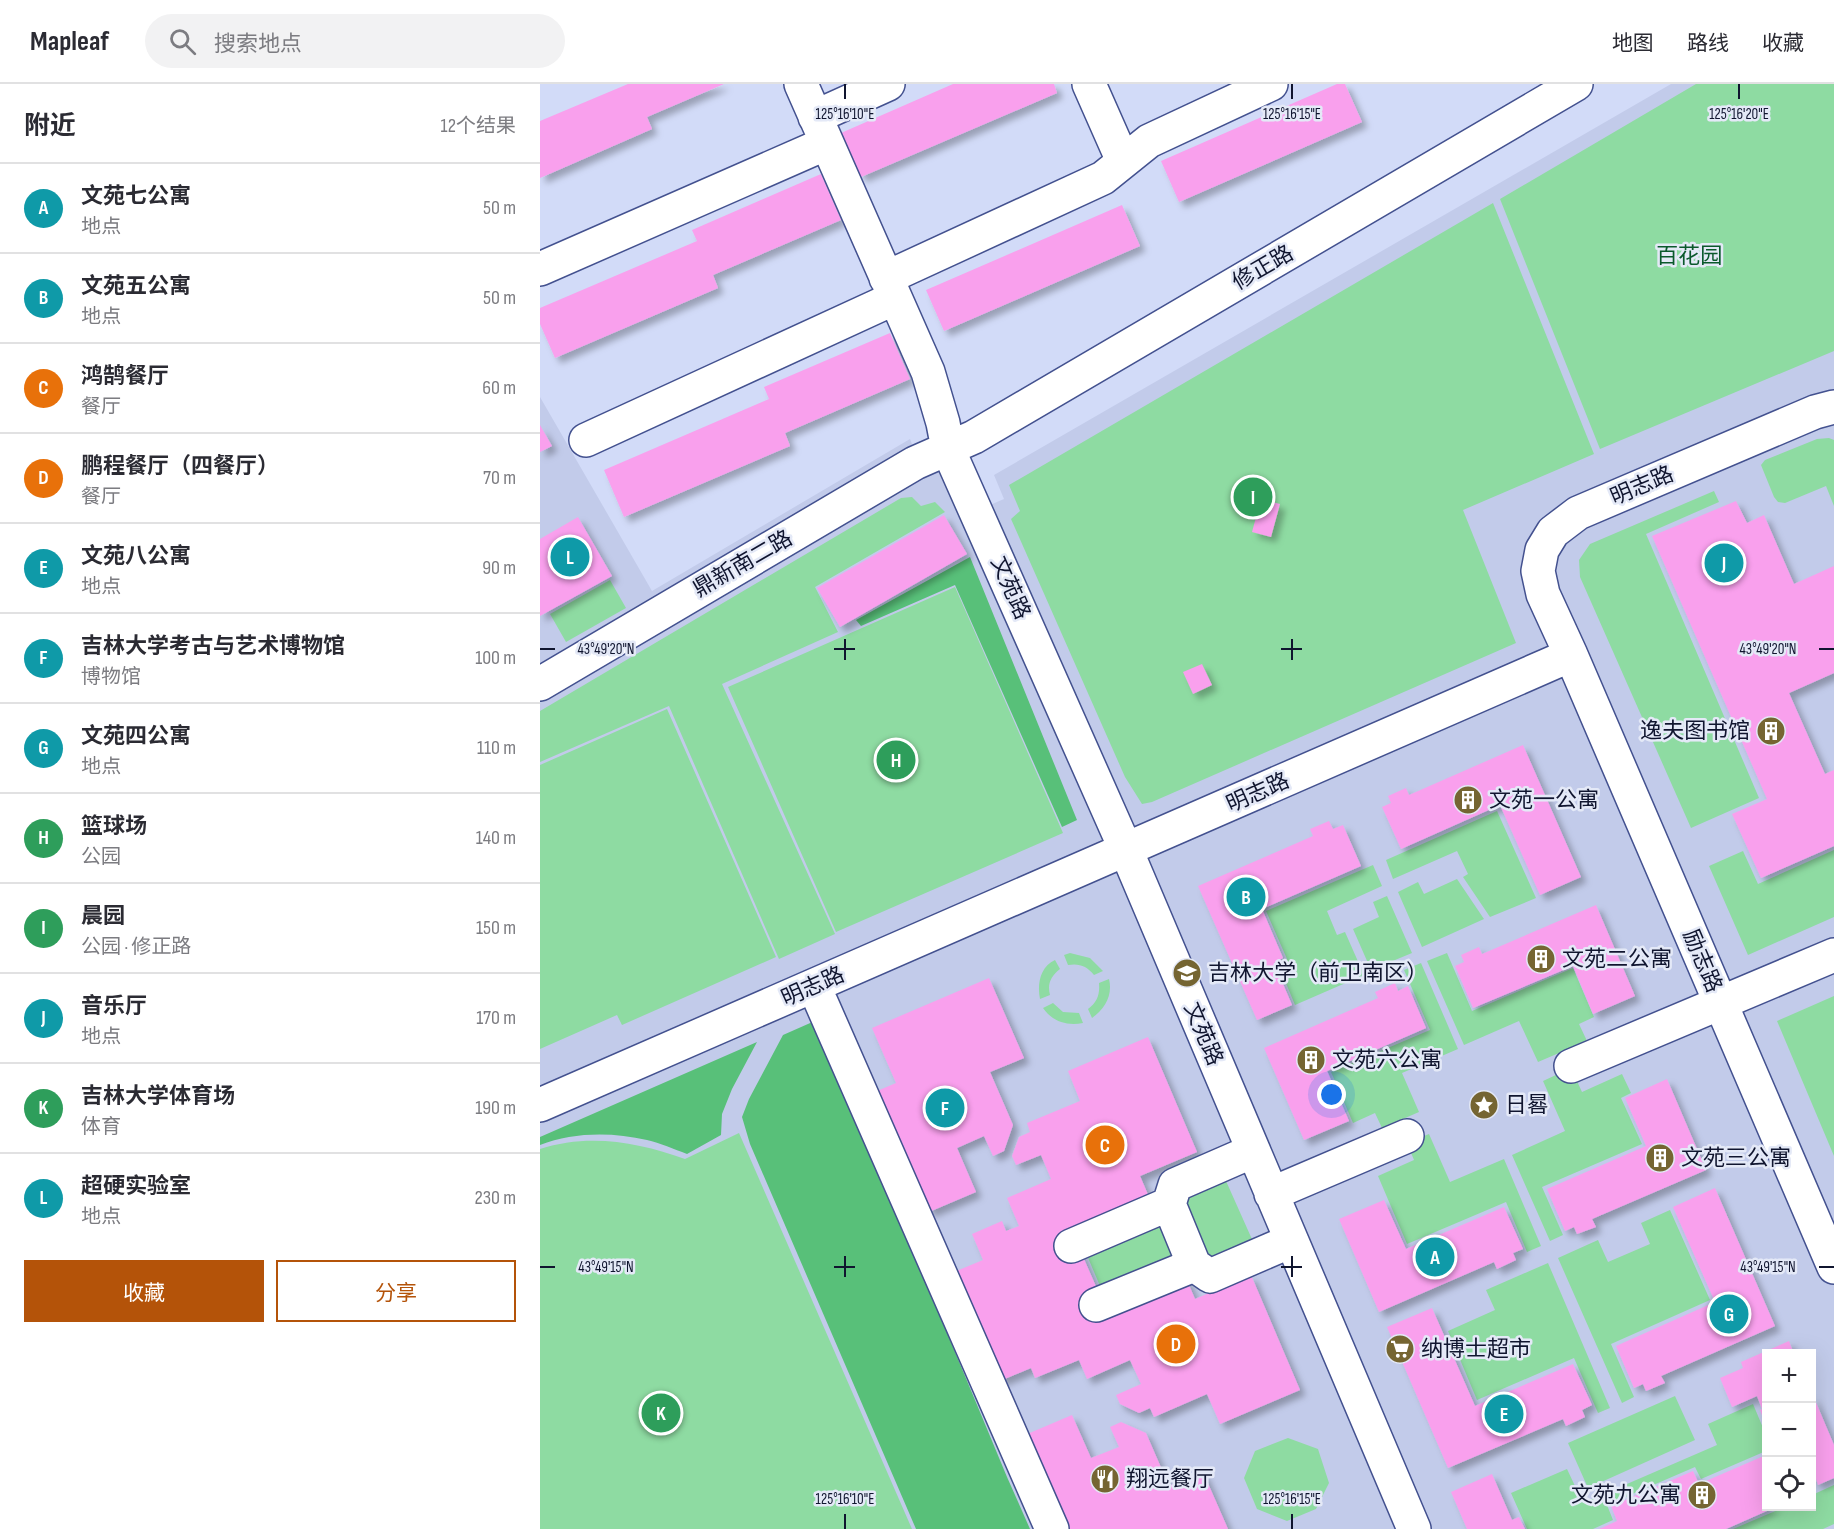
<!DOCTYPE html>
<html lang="zh">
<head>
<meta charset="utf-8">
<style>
	body { margin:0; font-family:"Sofia Sans Condensed","Noto Sans SC",sans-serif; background:#f2f2f3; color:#2b2b33 }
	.controls { position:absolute; right:18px; bottom:18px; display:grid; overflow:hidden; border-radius:0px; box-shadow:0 6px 24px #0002 }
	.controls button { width:54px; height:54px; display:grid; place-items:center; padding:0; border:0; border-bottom:2px solid #e1e1e2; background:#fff; color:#2b2b33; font:30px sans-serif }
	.you { position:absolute; left:792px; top:1011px; width:21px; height:21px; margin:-15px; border:4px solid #fff; border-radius:50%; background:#1a73e8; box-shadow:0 0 0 9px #1a73e833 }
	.badge { display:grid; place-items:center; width:39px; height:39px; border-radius:50%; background:#b45309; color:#fff; font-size:20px; font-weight:700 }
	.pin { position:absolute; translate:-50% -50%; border:3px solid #fff; box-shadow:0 2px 6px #0006 }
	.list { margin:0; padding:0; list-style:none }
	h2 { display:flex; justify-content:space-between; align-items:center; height:78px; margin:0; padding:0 24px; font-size:26px }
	h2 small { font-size:20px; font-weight:400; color:#7c7c81 }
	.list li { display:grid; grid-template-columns:39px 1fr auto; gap:18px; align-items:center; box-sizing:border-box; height:90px; padding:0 24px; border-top:2px solid #e1e1e2 }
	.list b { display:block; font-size:22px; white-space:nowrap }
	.list p { margin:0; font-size:20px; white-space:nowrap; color:#7c7c81 }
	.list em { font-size:20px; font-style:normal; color:#7c7c81 }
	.actions { display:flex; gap:12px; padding:18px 24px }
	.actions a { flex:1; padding:14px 0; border:2px solid #b45309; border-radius:0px; text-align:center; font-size:21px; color:#b45309 }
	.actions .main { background:#b45309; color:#fff }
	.icon { flex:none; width:33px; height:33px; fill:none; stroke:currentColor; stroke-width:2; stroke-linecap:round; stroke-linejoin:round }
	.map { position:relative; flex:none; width:1294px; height:1445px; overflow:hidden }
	header { display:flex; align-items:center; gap:36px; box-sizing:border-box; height:84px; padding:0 30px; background:#fff; border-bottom:2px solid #e1e1e2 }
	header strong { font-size:28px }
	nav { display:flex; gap:33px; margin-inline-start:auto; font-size:21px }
	.search { width:420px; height:54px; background:#f2f2f3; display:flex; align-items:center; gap:15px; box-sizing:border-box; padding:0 21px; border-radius:33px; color:#7c7c81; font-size:22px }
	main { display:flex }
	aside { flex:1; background:#fff }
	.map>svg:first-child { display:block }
	.built { fill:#c2cbea; fill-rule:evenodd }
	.green { fill:#8edba2 }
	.forest { fill:#58c079 }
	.building { fill:#f9a0ed; filter:url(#shadow) }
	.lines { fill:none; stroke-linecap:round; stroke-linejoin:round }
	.minor-casing { stroke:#43518f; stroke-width:36 }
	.minor { stroke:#fff; stroke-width:33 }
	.ticks { fill:none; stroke:#10152f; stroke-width:2 }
	.labels { text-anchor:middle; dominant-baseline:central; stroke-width:5; stroke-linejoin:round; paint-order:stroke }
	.park-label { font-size:22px; fill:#0a592c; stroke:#e4e9f7 }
	.street-label { font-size:22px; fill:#10152f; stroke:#e4e9f7 }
	.poi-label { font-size:22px; fill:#10152f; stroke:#e4e9f7; text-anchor:start }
	.ticks-label { font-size:15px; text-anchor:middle; fill:#10152f; stroke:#e4e9f7; stroke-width:5; stroke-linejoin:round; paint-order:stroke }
</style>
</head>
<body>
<header>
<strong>Mapleaf</strong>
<div class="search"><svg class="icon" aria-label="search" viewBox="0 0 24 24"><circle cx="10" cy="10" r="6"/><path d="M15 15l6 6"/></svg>搜索地点</div>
<nav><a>地图</a><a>路线</a><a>收藏</a></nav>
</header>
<main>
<aside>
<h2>附近<small>12个结果</small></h2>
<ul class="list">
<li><span class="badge" style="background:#0f9aa8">A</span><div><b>文苑七公寓</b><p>地点</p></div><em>50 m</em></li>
<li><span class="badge" style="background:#0f9aa8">B</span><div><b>文苑五公寓</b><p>地点</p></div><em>50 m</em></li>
<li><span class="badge" style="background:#e8710a">C</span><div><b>鸿鹄餐厅</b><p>餐厅</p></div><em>60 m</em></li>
<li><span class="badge" style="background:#e8710a">D</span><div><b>鹏程餐厅（四餐厅）</b><p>餐厅</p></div><em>70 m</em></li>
<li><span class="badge" style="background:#0f9aa8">E</span><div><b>文苑八公寓</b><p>地点</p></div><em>90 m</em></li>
<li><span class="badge" style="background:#0f9aa8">F</span><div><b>吉林大学考古与艺术博物馆</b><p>博物馆</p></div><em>100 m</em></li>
<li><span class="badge" style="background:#0f9aa8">G</span><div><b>文苑四公寓</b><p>地点</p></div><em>110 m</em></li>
<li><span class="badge" style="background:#2e9e5b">H</span><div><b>篮球场</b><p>公园</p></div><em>140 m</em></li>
<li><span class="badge" style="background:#2e9e5b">I</span><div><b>晨园</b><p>公园 · 修正路</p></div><em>150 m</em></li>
<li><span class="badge" style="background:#0f9aa8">J</span><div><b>音乐厅</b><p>地点</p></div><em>170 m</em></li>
<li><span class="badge" style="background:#2e9e5b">K</span><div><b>吉林大学体育场</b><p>体育</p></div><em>190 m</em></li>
<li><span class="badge" style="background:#0f9aa8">L</span><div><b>超硬实验室</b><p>地点</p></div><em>230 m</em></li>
</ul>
<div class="actions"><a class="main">收藏</a><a>分享</a></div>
</aside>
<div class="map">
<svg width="1294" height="1445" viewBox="0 0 1294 1445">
	<defs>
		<filter id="shadow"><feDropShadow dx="5.5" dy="5.5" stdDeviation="3" flood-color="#0004"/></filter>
	</defs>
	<rect width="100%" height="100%" fill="#d2dbf8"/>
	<path class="built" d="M 1131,0 L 1294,0 L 1294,1445 L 0,1445 L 0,313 L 112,507 L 370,355 L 384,392 L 396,388 L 404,391 L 422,433 L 464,415 L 454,391 ZM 1226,1270 L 1272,1270 L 1272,1422 L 1226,1422 Z"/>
	<path class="green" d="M 1156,0 L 1294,0 L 1294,267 L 1060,365 L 960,115 Z
		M 953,119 L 1054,370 L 923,426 L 976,559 L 612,718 L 602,720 L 585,693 L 471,435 L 480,427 L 469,401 Z
		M 1289,354 L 1294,356 L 1294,422 L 1286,402 L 1245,419 L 1238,418 L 1234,413 L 1221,381 L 1225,376 L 1277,355 Z
		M 1174,407 L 1179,418 L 1106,450 L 1219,714 L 1151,744 L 1040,493 L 1039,476 L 1050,460 Z
		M 372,413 L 381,422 L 395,418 L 405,428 L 275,503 L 298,548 L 182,600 L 295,850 L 239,875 L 129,622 L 0,678 L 0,627 L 361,414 Z
		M 70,496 L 86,524 L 26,558 L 10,530 Z
		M 415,503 L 523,749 L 296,848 L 188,603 Z
		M 127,625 L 236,873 L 82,941 L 77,931 L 0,965 L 0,681 Z
		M 957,727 L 996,814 L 950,833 L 923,793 L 928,790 L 917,767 L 853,795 L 846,776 Z
		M 1294,766 L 1294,833 L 1208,871 L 1169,782 L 1203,767 L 1218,800 Z
		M 833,781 L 842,802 L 787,827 L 797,851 L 805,848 L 824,891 L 755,921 L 738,880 L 747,875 L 726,827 Z
		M 917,795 L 944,835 L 882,863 L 858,808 L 878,798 L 884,810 Z
		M 847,812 L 872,869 L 831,886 L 813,845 L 839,833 L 833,818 Z
		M 530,869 L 550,874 L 563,887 L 554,891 C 547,882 539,879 528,881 L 524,871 Z
		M 907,869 L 932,927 L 1033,884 L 1054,933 L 1039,940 L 1047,957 L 998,978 L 979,937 L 924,961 L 887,877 Z
		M 515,876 L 520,885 C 511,892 507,900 510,911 L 500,915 C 497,900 500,883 515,876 Z
		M 881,879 L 918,965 L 862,989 L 879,1028 L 842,1044 L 835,1029 L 813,1039 L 791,988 L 890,946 L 864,886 Z
		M 569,895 C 573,911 565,925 552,934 L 548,925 C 557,918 560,911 559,899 Z
		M 1294,912 L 1294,1072 L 1237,937 Z
		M 513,919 L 523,928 L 539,929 L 543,939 C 527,942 513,938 503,924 Z
		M 1031,984 L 1042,1008 L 1082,990 L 1091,1009 L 1081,1014 L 1102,1060 L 1002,1103 L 1023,1151 L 1010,1157 L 972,1071 L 1025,1047 L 1003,997 Z
		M 199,1049 L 372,1445 L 0,1445 L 0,1065 C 48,1049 99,1058 145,1075 Z
		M 889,1050 L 910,1098 L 964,1075 L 1001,1162 L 987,1168 L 966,1118 L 867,1160 L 838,1092 L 874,1076 L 867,1059 Z
		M 682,1088 L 715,1162 L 671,1181 L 640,1110 Z
		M 1130,1126 L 1170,1216 L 1071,1260 L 1094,1313 L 1082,1319 L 1018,1174 L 1058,1156 L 1068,1178 L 1110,1160 L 1101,1139 Z
		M 616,1133 L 642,1171 L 563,1209 L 543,1162 Z
		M 1008,1179 L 1070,1324 L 1058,1329 L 1034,1274 L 937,1316 L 908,1247 L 955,1226 L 946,1206 Z
		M 1135,1312 L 1155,1356 L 1048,1404 L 1028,1359 Z
		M 1213,1320 L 1226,1351 L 1226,1367 L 1161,1395 L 1155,1383 L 1067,1421 L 1073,1436 L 1053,1445 L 987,1445 L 971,1409 L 1027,1385 L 1043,1419 L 1177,1361 L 1168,1340 Z
		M 748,1354 L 778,1365 L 789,1399 L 776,1425 L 747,1437 L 717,1425 L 704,1394 L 715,1367 Z
		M 1294,1401 L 1294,1440 L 1283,1445 L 1193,1445 L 1245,1423 L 1272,1422 L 1272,1411 Z"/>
	<path class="forest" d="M 430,473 L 537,736 L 522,743 L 415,501 L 321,542 L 316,536 Z
		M 277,936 L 467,1393 L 490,1445 L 376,1445 L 210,1060 L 202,1033 L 209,1015 L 243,951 Z
		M 217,958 L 192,1005 L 182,1030 L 181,1051 L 147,1070 C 134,1065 120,1059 107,1056 C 72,1048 33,1048 0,1061 L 0,1053 Z"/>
	<path class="building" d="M 88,0 L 184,0 L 107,33 L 112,45 L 0,94 L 0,37 Z
		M 413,0 L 514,0 L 517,9 L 321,93 L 301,49 Z
		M 797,0 L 805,0 L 822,38 L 639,118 L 621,77 Z
		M 281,90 L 301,136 L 173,191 L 178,204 L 15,274 L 0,240 L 0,224 L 157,157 L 152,146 Z
		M 582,121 L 600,162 L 404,247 L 386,206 Z
		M 350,249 L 370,295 L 245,349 L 250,362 L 84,433 L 64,386 L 229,315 L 224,303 Z
		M 0,341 L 12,362 L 0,368 Z
		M 721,415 L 740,420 L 731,453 L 712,448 Z
		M 1196,417 L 1207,439 L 1224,431 L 1254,500 L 1294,482 L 1294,589 L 1249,609 L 1285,690 L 1294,686 L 1294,762 L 1221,794 L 1192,730 L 1227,715 L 1112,452 Z
		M 404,431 L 427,470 L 300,543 L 277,504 Z
		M 38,433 L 72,492 L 0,532 L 0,455 Z
		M 662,580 L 672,601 L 653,610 L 643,588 Z
		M 983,661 L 1041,793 L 1000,811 L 960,721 L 861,765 L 842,723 L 851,719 L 848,712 L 866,704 L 869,711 Z
		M 789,737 L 793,745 L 803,741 L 821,782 L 722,825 L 743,874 L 734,879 L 752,921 L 717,936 L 658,802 L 773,752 L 770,745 Z
		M 1056,821 L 1095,912 L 1053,930 L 1033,882 L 933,924 L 915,882 L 924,878 L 921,871 L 939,863 L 942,870 Z
		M 449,894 L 484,974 L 450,988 L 473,1041 L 464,1067 L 453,1072 L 444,1052 L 417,1064 L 436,1108 L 389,1128 L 337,1007 L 356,999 L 332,944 Z
		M 855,899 L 858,907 L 868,902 L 886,944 L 787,987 L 809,1037 L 764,1056 L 724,964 L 838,914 L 835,908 Z
		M 608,953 L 657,1068 L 600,1092 L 609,1113 L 517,1152 L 526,1172 L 540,1166 L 558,1207 L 646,1194 L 655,1215 L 711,1191 L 760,1306 L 680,1340 L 667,1310 L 614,1333 L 610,1324 L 599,1329 L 580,1320 L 576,1311 L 601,1300 L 590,1276 L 547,1295 L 539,1276 L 495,1294 L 491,1284 L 460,1297 L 414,1188 L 443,1176 L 432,1150 L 462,1137 L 466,1147 L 479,1142 L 467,1114 L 511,1095 L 501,1071 L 476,1081 L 472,1072 L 479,1053 L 490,1048 L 487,1039 L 540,1017 L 528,987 Z
		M 1127,995 L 1166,1086 L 1052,1135 L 1056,1143 L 1037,1150 L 1034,1143 L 1025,1147 L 1007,1105 L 1106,1062 L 1085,1014 Z
		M 1175,1104 L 1235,1242 L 1121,1292 L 1125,1299 L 1106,1307 L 1103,1300 L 1094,1304 L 1076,1262 L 1175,1218 L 1133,1123 Z
		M 844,1116 L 866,1165 L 964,1123 L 983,1165 L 973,1169 L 976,1176 L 957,1185 L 954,1178 L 839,1228 L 799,1135 Z
		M 892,1224 L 935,1322 L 1033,1280 L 1052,1321 L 1042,1326 L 1045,1333 L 1026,1342 L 1023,1335 L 908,1384 L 847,1243 Z
		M 1249,1257 L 1254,1270 L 1226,1270 L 1226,1342 L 1220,1326 L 1222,1325 L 1217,1312 L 1192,1323 L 1180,1294 L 1203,1284 L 1201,1278 Z
		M 1272,1309 L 1294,1361 L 1294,1394 L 1278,1401 L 1276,1395 L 1272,1397 Z
		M 532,1331 L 551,1374 L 579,1363 L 570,1343 L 581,1338 L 606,1349 L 629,1402 L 663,1388 L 688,1445 L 526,1445 L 485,1351 Z
		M 1226,1371 L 1226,1422 L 1238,1422 L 1186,1445 L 1059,1445 L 1077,1437 L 1071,1422 L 1153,1387 L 1159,1400 Z
		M 952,1390 L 972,1436 L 979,1433 L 985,1445 L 927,1445 L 911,1408 Z"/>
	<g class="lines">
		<g class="minor-casing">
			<path id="minor" d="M 261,0 L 388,288 L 403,339 L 408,365 L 586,766 L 874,1445
				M 549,0 L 583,77
				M 275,33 L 348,0
				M 0,185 L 287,59
				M 346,194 L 563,94 L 609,57 L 731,0
				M 46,356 L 355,214
				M 1031,571 L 1294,1183
				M 0,600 L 375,379 L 434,353 L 1036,0
				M 274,902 L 512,1445
				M 1031,982 L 1294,871
				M 0,1021 L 1031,571 L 1003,510 L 998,487 L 1002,466 L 1013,448 L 1038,429 L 1275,328 L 1294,323
				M 713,1067 L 635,1101 L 629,1120 L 654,1181 L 670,1192 L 751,1157
				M 731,1110 L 867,1052
				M 531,1162 L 629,1120
				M 556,1221 L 654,1181"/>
		</g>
		<use href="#minor" class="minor"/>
	</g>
	<path class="ticks" d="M 305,0 L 305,15M 752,0 L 752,15M 1199,0 L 1199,15M 305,555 L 305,576M 752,555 L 752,576M 0,565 L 15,565M 294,565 L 315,565M 741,565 L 762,565M 1279,565 L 1294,565M 305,1172 L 305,1193M 752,1172 L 752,1193M 0,1183 L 15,1183M 294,1183 L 315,1183M 741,1183 L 762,1183M 1279,1183 L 1294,1183M 305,1430 L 305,1445M 752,1430 L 752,1445"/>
	<defs>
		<g id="building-disc" transform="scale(1.5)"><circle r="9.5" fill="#756532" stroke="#e4e9f7"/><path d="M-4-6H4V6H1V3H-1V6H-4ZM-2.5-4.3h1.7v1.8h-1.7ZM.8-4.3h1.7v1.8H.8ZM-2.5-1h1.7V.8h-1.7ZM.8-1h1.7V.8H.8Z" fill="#fff"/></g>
		<g id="university-disc" transform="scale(1.5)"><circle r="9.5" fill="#756532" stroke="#e4e9f7"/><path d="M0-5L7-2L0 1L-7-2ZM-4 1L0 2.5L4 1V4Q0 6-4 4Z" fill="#fff"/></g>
		<g id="sight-disc" transform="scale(1.5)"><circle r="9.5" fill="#756532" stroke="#e4e9f7"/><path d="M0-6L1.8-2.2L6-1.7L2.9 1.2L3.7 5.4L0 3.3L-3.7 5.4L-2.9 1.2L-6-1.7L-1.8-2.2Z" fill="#fff"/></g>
		<g id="supermarket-disc" transform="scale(1.5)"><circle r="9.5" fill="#756532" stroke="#e4e9f7"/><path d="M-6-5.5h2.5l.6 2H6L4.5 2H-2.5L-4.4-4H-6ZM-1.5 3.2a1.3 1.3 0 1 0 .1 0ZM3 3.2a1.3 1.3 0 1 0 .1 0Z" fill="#fff"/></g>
		<g id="restaurant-disc" transform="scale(1.5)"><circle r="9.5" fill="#756532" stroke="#e4e9f7"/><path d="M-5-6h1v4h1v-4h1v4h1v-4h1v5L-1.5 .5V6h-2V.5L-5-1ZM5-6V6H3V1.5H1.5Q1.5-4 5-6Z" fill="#fff"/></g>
	</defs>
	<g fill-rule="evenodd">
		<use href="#building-disc" x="1231" y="647"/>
		<use href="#building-disc" x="928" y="716"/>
		<use href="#building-disc" x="1001" y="875"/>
		<use href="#university-disc" x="647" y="889"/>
		<use href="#building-disc" x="771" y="976"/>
		<use href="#sight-disc" x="944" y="1021"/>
		<use href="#building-disc" x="1120" y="1074"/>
		<use href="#supermarket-disc" x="860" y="1265"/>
		<use href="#restaurant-disc" x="565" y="1395"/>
		<use href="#building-disc" x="1162" y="1411"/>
	</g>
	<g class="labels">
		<g class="park-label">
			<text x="1149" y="172">百花园</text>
		</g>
		<g class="street-label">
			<text transform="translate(723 184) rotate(-30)">修正路</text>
			<text transform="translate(1102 402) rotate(-23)">明志路</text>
			<text transform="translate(203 480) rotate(-30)">鼎新南二路</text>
			<text transform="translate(470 504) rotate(66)">文苑路</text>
			<text transform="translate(718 709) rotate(-24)">明志路</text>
			<text transform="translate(1162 877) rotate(67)">励志路</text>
			<text transform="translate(273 903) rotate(-24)">明志路</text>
			<text transform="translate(663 950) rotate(67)">文苑路</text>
		</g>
		<g class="poi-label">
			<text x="1210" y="647" text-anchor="end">逸夫图书馆</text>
			<text x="949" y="716">文苑一公寓</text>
			<text x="1022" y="875">文苑二公寓</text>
			<text x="668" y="889">吉林大学（前卫南区）</text>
			<text x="792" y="976">文苑六公寓</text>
			<text x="965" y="1021">日晷</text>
			<text x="1141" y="1074">文苑三公寓</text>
			<text x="881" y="1265">纳博士超市</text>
			<text x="586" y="1395">翔远餐厅</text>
			<text x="1141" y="1411" text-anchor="end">文苑九公寓</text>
		</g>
	</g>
	<g class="ticks-label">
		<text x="305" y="35">125°16'10"E</text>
		<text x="752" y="35">125°16'15"E</text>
		<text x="1199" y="35">125°16'20"E</text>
		<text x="66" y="570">43°49'20"N</text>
		<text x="1228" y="570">43°49'20"N</text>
		<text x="66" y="1188">43°49'15"N</text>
		<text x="1228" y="1188">43°49'15"N</text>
		<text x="305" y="1420">125°16'10"E</text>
		<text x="752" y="1420">125°16'15"E</text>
	</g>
</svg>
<div class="controls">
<button>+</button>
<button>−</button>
<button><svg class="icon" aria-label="locate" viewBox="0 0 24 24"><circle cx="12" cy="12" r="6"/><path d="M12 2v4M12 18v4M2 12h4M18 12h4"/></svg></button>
</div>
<div class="you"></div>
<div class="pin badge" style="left:895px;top:1173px;background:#0f9aa8">A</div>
<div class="pin badge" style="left:706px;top:813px;background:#0f9aa8">B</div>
<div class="pin badge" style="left:565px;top:1061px;background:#e8710a">C</div>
<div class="pin badge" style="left:636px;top:1260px;background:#e8710a">D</div>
<div class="pin badge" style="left:964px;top:1330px;background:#0f9aa8">E</div>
<div class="pin badge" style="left:405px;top:1024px;background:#0f9aa8">F</div>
<div class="pin badge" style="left:1189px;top:1230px;background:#0f9aa8">G</div>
<div class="pin badge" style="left:356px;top:676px;background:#2e9e5b">H</div>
<div class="pin badge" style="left:713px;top:413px;background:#2e9e5b">I</div>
<div class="pin badge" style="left:1184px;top:479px;background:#0f9aa8">J</div>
<div class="pin badge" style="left:121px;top:1329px;background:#2e9e5b">K</div>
<div class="pin badge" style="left:30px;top:473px;background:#0f9aa8">L</div>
</div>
</main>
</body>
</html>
